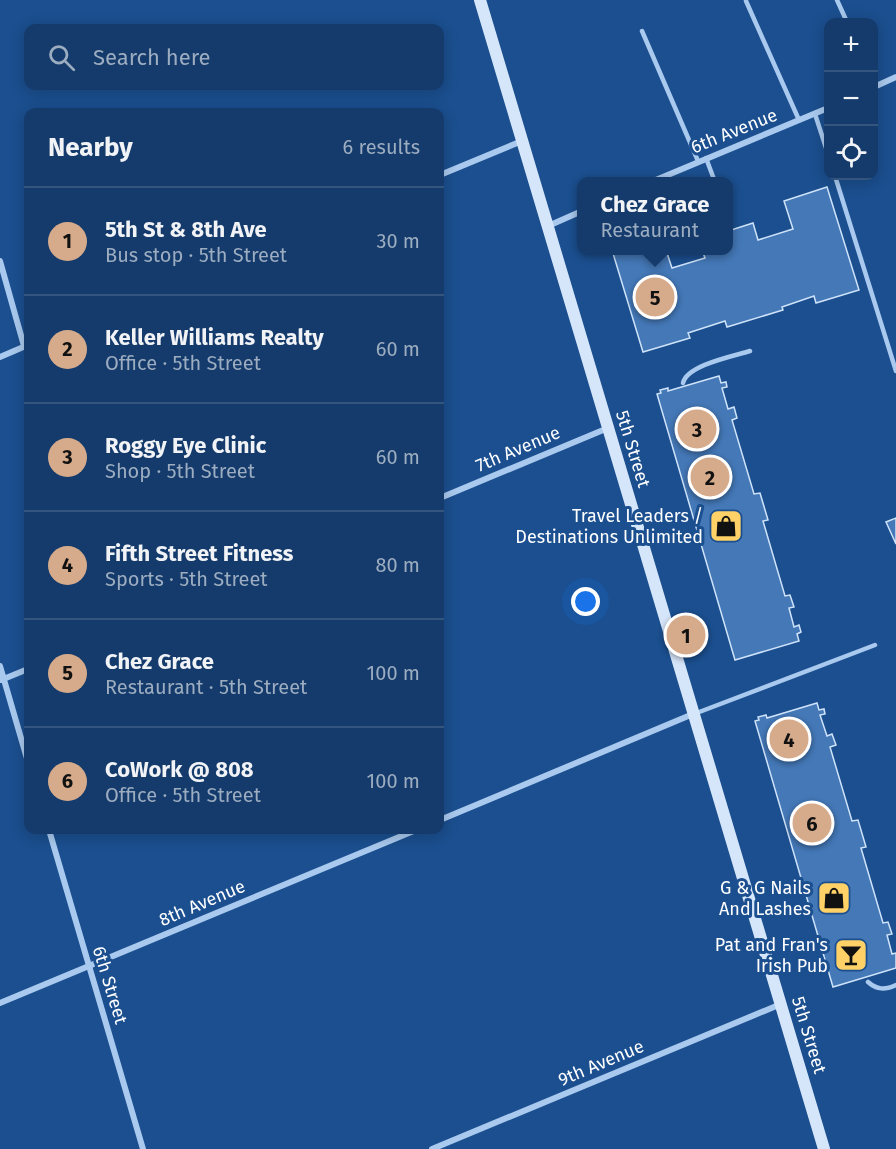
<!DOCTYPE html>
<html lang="en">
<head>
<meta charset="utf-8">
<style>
	body { margin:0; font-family:"Fira Sans",sans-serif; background:#214673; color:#f1f3f6 }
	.controls { position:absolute; right:18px; top:18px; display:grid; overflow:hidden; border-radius:12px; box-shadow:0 3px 15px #0003 }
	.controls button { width:54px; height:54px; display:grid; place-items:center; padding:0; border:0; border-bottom:2px solid #33557e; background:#143b6b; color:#f1f3f6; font:30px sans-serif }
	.you { position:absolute; left:586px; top:602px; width:21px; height:21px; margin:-15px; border:4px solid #fff; border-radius:50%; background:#1a73e8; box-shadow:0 0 0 9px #1a73e833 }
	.badge { display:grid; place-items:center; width:39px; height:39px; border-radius:50%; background:#d6ab8b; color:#111; font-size:20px; font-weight:700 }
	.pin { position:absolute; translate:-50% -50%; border:3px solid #fff; box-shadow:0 2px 6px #0006 }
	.popup { position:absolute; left:577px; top:177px; width:156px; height:78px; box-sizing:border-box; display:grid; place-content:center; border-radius:12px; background:#143b6b; filter:drop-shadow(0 2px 4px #0005); font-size:20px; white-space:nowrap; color:#9dadc1 }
	.popup b { font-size:22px; color:#f1f3f6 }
	.popup::after { content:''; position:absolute; left:50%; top:100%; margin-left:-12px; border:12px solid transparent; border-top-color:#143b6b }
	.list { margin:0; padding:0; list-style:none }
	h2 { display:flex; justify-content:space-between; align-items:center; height:78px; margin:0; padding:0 24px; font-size:26px }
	h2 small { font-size:20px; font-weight:400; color:#9dadc1 }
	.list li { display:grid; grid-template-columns:39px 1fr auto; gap:18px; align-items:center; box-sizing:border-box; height:108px; padding:0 24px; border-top:2px solid #33557e }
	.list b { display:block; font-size:22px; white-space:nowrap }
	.list p { margin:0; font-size:20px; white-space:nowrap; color:#9dadc1 }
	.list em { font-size:20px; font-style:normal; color:#9dadc1 }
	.icon { flex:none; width:33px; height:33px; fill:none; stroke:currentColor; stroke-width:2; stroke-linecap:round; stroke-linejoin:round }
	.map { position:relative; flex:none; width:896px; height:1149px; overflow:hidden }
	.search { position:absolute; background:#143b6b; box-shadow:0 3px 15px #0003; left:24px; top:24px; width:420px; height:66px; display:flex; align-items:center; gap:15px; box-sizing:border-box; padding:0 21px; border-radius:12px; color:#9dadc1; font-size:22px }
	.panel { position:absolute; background:#143b6b; box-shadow:0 3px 15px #0003; left:24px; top:108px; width:420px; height:726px; border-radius:12px }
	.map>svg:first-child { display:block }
	.building { fill:#4478b7; stroke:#cfe3fa; stroke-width:1.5 }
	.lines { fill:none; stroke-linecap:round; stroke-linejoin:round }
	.lane { stroke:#a9c9ee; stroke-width:4.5 }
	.street { stroke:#a9c9ee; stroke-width:6 }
	.secondary { stroke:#d6e6fa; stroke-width:12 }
	.labels { text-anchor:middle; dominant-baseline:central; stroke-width:6; stroke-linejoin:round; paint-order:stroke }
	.street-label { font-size:18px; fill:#fff; stroke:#1b4f8f }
	.poi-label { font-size:18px; fill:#fff; stroke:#1b4f8f; text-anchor:end }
</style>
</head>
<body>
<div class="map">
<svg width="896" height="1149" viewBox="0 0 896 1149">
	<rect width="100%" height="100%" fill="#1b4f8f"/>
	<path class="building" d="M 827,187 L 859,290 L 816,303 L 814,296 L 782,307 L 783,310 L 727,327 L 725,321 L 688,333 L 690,338 L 643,352 L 612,250 L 666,250 L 672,268 L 705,258 L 702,250 L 728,250 L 728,231 L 753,223 L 758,240 L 793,229 L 784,201 Z
		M 719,376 L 721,383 L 726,382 L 727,387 L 722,388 L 728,409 L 734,407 L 737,418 L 732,420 L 754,494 L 760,493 L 768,520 L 763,521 L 785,596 L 790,595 L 794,607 L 789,608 L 794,627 L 799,625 L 801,632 L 797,634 L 799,641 L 735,660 L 657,394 L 661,393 L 660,390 L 668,388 L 668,391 Z
		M 896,518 L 896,544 L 886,522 Z
		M 817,703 L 819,710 L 824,709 L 825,714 L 820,715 L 827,736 L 832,734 L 836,745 L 830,747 L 852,821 L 858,820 L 866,847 L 861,848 L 883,923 L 888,922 L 892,934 L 887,935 L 892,954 L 896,953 L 896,968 L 833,987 L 755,721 L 759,720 L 758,717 L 766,715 L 767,718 Z"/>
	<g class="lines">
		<path class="lane" d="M 837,0 L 847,22
			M 746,1 L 799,120
			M 642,31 L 698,161
			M 815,114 L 828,154
			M 706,158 L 715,182
			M 835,176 L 896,371
			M 683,383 C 687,365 734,356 750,351
			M 694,714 L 875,645
			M 868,982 C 877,990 885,990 896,985"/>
		<path class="street" d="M 874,87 L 896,77
			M 440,175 L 522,141
			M 651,182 L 828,108
			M 548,226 L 582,211
			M 0,261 L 24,346
			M 0,357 L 28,345
			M 440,498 L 608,428
			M 0,666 L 28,762
			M 1,680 L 28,669
			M 440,820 L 693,714
			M 49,830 L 143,1149
			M 0,1003 L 416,830
			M 432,1149 L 781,1004"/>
		<path class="secondary" d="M 480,0 L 824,1149"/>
	</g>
	<defs>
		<g id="shop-square" transform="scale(1.725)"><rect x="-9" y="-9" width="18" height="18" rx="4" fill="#ffd166" stroke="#1b4f8f"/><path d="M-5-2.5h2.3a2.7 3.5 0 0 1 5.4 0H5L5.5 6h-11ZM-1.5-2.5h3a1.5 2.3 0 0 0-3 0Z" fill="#111"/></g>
		<g id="bar-square" transform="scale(1.725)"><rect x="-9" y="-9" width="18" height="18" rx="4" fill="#ffd166" stroke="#1b4f8f"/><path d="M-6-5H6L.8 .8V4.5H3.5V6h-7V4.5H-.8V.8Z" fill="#111"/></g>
	</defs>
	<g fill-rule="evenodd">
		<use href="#shop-square" x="726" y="526"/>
		<use href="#shop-square" x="834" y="898"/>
		<use href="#bar-square" x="851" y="955"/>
	</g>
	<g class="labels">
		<g class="street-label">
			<text transform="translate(734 131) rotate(-22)">6th Avenue</text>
			<text transform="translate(518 449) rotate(-23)">7th Avenue</text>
			<text transform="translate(633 449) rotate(73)">5th Street</text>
			<text transform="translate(202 903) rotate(-23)">8th Avenue</text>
			<text transform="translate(110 985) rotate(73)">6th Street</text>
			<text transform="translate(809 1035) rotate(73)">5th Street</text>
			<text transform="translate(601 1063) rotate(-23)">9th Avenue</text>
		</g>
		<g class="poi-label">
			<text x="703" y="516">Travel Leaders /<tspan x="703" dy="21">Destinations Unlimited</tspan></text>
			<text x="811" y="888">G &amp; G Nails<tspan x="811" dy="21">And Lashes</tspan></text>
			<text x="828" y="945">Pat and Fran's<tspan x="828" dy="21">Irish Pub</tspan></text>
		</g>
	</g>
</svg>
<div class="controls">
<button>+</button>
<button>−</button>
<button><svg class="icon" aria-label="locate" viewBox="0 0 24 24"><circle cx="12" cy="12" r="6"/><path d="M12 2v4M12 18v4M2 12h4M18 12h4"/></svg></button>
</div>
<div class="you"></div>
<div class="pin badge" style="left:686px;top:635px">1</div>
<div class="pin badge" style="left:710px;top:477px">2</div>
<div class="pin badge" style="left:697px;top:429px">3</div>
<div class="pin badge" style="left:789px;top:739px">4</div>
<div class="pin badge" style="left:655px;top:297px">5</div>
<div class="popup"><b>Chez Grace</b>Restaurant</div>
<div class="pin badge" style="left:812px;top:823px">6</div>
<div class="search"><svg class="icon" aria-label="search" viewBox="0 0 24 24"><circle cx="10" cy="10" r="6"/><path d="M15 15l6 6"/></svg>Search here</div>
<section class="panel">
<h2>Nearby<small>6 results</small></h2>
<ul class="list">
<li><span class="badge">1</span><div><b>5th St &amp; 8th Ave</b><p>Bus stop · 5th Street</p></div><em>30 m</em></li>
<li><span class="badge">2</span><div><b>Keller Williams Realty</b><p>Office · 5th Street</p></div><em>60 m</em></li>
<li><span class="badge">3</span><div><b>Roggy Eye Clinic</b><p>Shop · 5th Street</p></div><em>60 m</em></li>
<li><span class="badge">4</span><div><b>Fifth Street Fitness</b><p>Sports · 5th Street</p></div><em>80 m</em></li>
<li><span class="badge">5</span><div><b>Chez Grace</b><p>Restaurant · 5th Street</p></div><em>100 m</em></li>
<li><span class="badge">6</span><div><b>CoWork @ 808</b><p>Office · 5th Street</p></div><em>100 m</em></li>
</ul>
</section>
</div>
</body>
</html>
